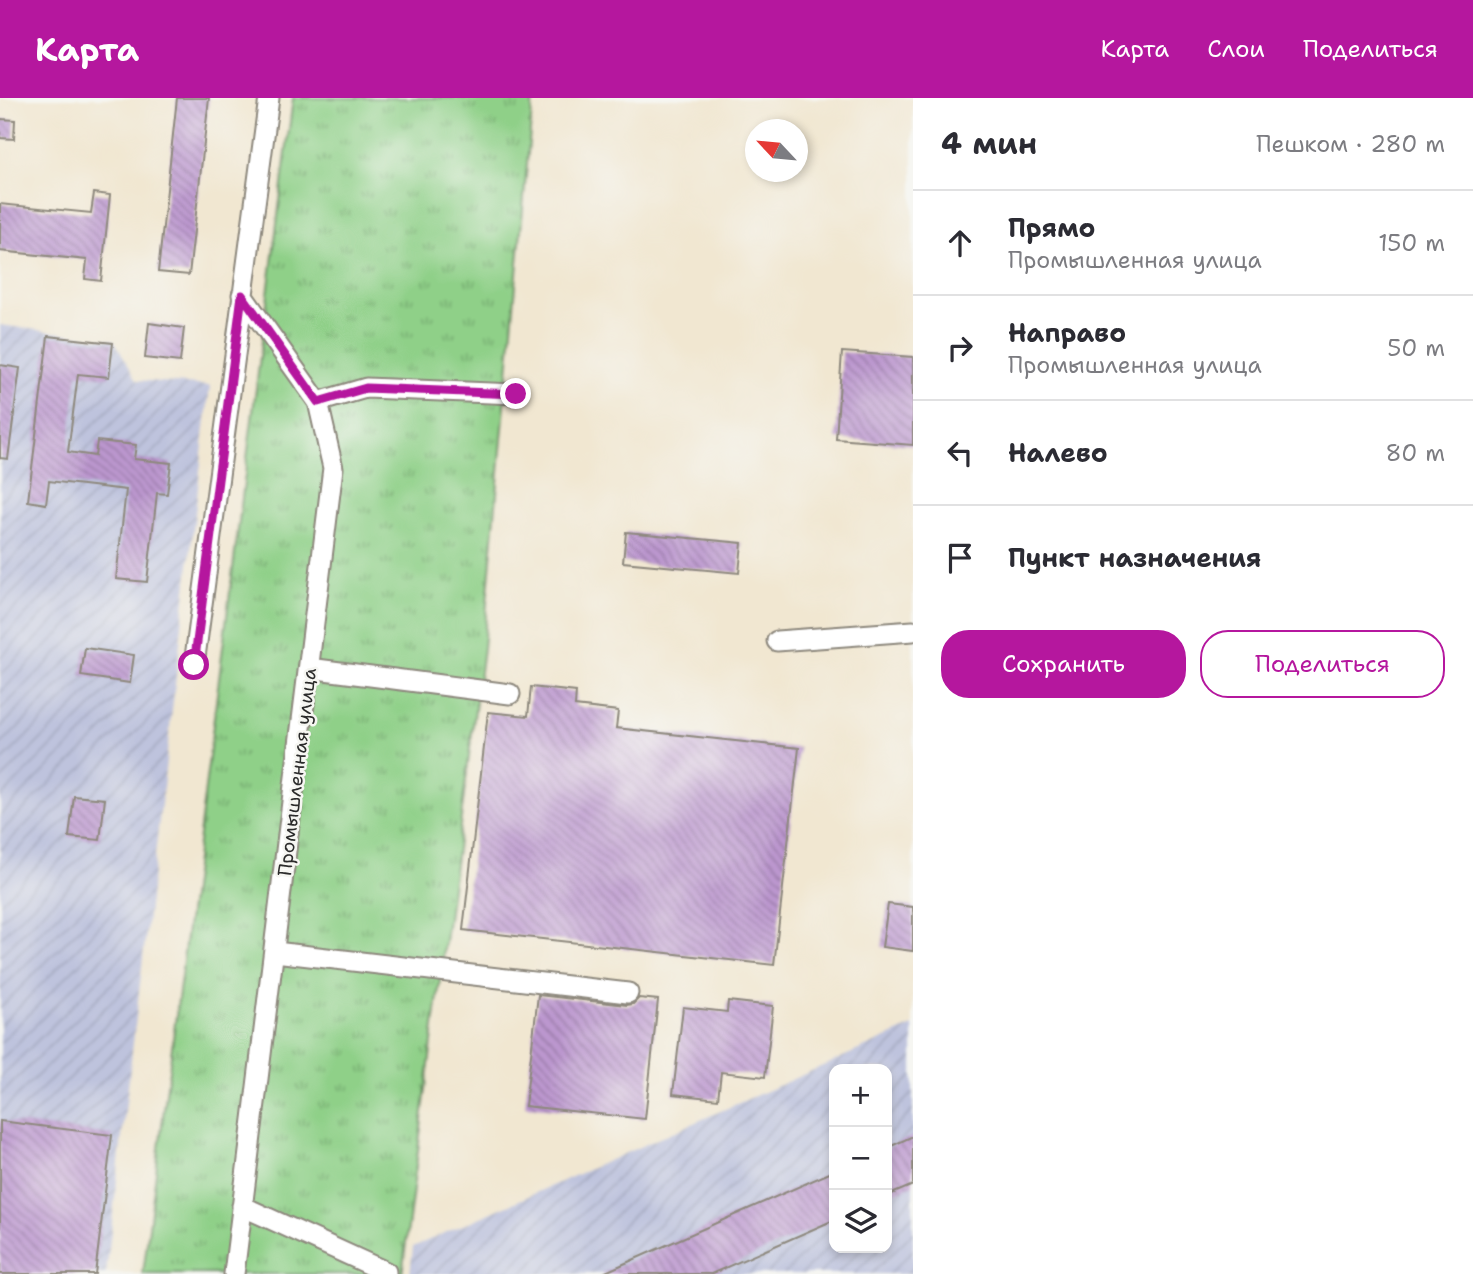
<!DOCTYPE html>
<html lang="ru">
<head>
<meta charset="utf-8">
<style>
	body { margin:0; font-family:"Shantell Sans",sans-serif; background:#f7f7f7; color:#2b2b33 }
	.controls { position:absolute; right:21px; bottom:21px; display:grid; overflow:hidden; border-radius:14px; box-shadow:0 4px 10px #0003 }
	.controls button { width:63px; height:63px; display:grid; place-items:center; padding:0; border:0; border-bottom:2px solid #e1e1e2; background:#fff; color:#2b2b33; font:35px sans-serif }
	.compass { position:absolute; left:745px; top:21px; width:63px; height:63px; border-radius:50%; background:#fff; box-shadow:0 4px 10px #0003; rotate:296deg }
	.stop { position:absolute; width:21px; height:21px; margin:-16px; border:5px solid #b5179e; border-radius:50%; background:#fff }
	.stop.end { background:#b5179e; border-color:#fff; box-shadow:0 2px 7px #0008 }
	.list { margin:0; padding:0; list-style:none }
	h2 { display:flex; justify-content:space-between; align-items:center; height:91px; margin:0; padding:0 28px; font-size:30px }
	h2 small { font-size:23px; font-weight:400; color:#7c7c81 }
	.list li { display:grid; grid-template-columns:46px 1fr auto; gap:21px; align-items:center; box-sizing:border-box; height:105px; padding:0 28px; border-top:2px solid #e1e1e2 }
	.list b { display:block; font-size:26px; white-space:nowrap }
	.list p { margin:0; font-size:23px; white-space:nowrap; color:#7c7c81 }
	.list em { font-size:23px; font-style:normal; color:#7c7c81 }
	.actions { display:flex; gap:14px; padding:21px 28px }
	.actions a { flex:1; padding:16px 0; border:2px solid #b5179e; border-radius:28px; text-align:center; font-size:24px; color:#b5179e }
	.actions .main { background:#b5179e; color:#fff }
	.icon { flex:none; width:38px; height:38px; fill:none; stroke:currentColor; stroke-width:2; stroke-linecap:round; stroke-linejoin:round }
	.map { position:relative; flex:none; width:913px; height:1176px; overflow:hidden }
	header { display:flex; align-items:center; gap:42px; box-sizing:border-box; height:98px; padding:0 35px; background:#b5179e; color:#fff }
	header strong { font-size:33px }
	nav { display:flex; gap:38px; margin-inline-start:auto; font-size:24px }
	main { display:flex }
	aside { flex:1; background:#fff }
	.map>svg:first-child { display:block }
	.industrial { fill:url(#industrial-furrows); fill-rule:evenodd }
	.grass { fill:url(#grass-tufts); stroke:#5d7e5a; stroke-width:2 }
	.building { fill:url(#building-back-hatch) }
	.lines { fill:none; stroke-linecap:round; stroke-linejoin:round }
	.minor-casing { stroke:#8e897e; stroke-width:23 }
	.minor { stroke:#fff; stroke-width:19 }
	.route { stroke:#b5179e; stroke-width:9 }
	.labels { text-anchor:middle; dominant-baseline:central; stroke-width:5; stroke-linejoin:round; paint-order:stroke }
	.street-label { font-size:19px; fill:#2b2b2b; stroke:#f6f6f2 }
</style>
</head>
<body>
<header>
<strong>Карта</strong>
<nav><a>Карта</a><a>Слои</a><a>Поделиться</a></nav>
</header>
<main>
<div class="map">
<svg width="913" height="1176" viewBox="0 0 913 1176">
	<defs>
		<pattern id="industrial-furrows" width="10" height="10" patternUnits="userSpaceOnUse" patternTransform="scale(1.75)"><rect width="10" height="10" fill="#bec3dd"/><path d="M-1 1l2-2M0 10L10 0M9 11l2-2" fill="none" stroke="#a3a8be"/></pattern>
		<pattern id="grass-tufts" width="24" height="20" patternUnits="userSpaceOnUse" patternTransform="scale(1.75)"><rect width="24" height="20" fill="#8fd088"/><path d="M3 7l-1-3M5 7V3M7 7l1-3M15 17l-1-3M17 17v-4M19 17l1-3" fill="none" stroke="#75a96f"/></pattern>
		<pattern id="building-back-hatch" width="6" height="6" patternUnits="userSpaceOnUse" patternTransform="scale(1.75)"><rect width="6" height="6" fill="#bc97cf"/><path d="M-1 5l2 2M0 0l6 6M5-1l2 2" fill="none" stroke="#997ba8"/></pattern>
	</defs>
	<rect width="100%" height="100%" fill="#f6f6f2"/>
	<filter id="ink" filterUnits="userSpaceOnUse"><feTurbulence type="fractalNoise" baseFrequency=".0143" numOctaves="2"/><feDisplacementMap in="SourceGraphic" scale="14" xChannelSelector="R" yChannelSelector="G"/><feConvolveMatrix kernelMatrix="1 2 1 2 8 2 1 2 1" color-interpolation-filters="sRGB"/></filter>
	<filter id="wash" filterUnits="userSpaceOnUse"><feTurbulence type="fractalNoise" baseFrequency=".00686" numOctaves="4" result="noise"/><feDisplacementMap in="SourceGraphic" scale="28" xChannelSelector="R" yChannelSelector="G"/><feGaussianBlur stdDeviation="1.57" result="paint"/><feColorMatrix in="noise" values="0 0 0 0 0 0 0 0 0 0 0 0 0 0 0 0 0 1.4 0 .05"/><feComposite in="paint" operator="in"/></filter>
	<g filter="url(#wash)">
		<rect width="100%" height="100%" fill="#f1e7d1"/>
		<path class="industrial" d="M 0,227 L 114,242 L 137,282 L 210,288 L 106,1176 L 0,1176 Z
			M 913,928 L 913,1176 L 410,1176 L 413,1149 ZM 834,971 L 887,971 L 887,1150 L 834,1150 Z"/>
		<path class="grass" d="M 293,0 L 533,0 L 483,550 L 402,1176 L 143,1176 Z"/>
		<g id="blocks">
			<path class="building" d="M 177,0 L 209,0 L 189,177 L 158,174 Z
				M 0,21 L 15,22 L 14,41 L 0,40 Z
				M 94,95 L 110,97 L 101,183 L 85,181 L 87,162 L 0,153 L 0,106 L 91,115 Z
				M 149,225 L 184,230 L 180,264 L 145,260 Z
				M 48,238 L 113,245 L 109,279 L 78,276 L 68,354 L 95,358 L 97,343 L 136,347 L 134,361 L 171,365 L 167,396 L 157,395 L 147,484 L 116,481 L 126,392 L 49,383 L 46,406 L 28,403 Z
				M 842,254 L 913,259 L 913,347 L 836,341 Z
				M 0,267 L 20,270 L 8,361 L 0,360 Z
				M 626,434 L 742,445 L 739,475 L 623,464 Z
				M 85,550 L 134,557 L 130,585 L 81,578 Z
				M 531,589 L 576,594 L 575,608 L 618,613 L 616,630 L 799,650 L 774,867 L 463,832 L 488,614 L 528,618 Z
				M 74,698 L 105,701 L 100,742 L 69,739 Z
				M 888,806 L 913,809 L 913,853 L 882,849 Z
				M 538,897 L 627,907 L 633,906 L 639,900 L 658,902 L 645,1021 L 525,1008 Z
				M 728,903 L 773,908 L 765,979 L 721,974 L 718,1001 L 673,996 L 683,909 L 727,914 Z
				M 0,1023 L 112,1037 L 95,1176 L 0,1176 Z
				M 913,1038 L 913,1087 L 887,1098 L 887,1050 Z
				M 834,1073 L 834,1122 L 711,1176 L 601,1176 Z"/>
		</g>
	</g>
	<g filter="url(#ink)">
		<use href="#blocks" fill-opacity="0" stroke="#8e897e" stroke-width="2"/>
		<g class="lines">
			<g class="minor-casing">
				<path id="minor" d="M 318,304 L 366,290 L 516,296
					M 777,543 L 913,533
					M 194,567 L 269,0
					M 309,570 L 510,596
					M 275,854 L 628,895
					M 242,1108 L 386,1174 L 386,1176
					M 234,1176 L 333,370 L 318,304 L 242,197"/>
			</g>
			<use href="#minor" class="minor"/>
		</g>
	</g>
	<g class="lines" filter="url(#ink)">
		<path class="route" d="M 194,567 L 242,197 L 318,304 L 366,290 L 516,296"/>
	</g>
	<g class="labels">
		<g class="street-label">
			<text transform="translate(297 674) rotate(-83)">Промышленная улица</text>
		</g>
	</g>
</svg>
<div class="controls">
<button>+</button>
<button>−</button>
<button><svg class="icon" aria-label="layers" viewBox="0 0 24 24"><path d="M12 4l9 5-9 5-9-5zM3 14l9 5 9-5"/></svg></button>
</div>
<svg class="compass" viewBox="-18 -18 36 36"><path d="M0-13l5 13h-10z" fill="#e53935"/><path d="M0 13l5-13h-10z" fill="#7c7c81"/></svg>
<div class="stop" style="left:194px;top:567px"></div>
<div class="stop end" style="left:516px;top:296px"></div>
</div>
<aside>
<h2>4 мин<small>Пешком · 280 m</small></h2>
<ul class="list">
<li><svg class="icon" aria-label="ahead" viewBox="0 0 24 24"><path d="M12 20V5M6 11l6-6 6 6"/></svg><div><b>Прямо</b><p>Промышленная улица</p></div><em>150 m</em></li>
<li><svg class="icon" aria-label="right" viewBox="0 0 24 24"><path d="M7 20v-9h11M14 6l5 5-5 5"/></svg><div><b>Направо</b><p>Промышленная улица</p></div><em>50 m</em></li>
<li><svg class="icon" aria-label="left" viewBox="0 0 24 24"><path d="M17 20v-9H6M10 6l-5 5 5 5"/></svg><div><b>Налево</b></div><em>80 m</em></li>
<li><svg class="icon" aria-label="arrive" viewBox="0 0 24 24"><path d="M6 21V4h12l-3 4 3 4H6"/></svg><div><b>Пункт назначения</b></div></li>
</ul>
<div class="actions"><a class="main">Сохранить</a><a>Поделиться</a></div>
</aside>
</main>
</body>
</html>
